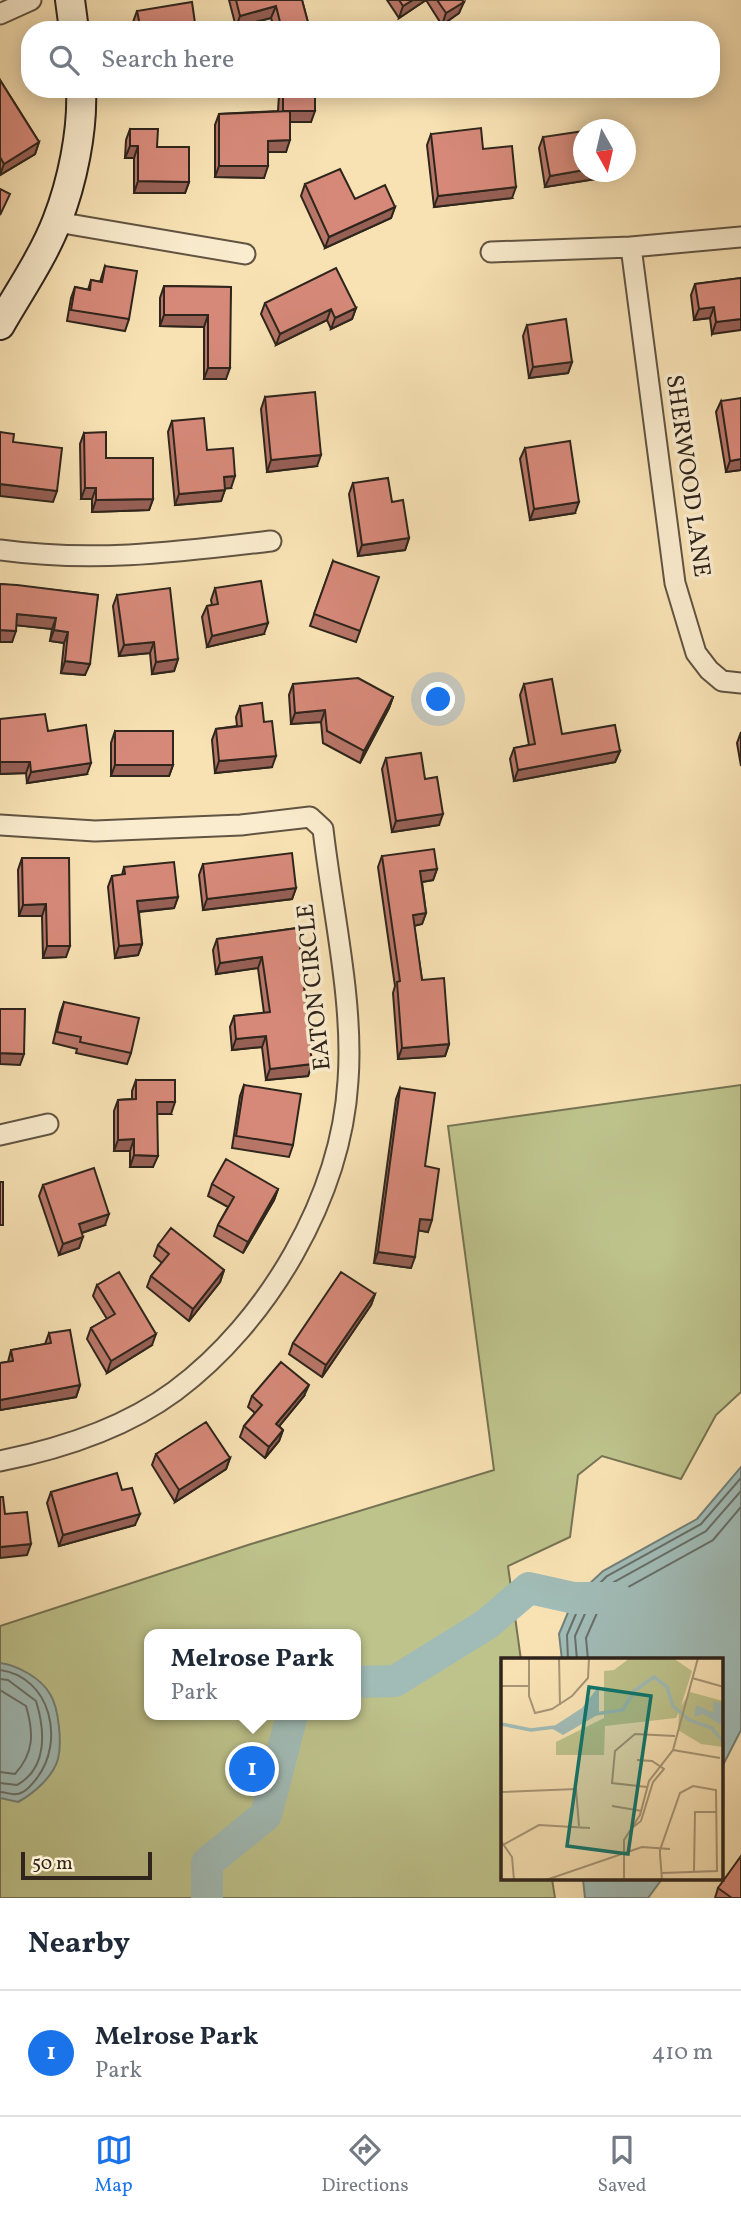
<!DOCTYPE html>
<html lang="en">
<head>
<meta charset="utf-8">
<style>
	body { margin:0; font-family:Vollkorn,serif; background:#f6f6f7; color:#1f2937 }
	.compass { position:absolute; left:573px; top:119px; width:63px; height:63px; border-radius:50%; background:#fff; box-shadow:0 4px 18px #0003; rotate:172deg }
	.scale { position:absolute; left:21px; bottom:18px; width:131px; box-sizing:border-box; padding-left:7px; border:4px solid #2f251c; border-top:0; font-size:19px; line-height:24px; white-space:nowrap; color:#2f251c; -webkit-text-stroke:5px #faecce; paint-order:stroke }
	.you { position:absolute; left:439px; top:700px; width:24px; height:24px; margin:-18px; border:5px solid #fff; border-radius:50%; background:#1a73e8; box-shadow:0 0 0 10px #1a73e833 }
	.badge { display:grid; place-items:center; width:46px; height:46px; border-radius:50%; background:#1a73e8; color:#fff; font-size:23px; font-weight:700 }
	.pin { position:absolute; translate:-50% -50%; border:4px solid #fff; box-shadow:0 2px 7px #0006 }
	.popup { position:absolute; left:144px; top:1629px; width:217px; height:91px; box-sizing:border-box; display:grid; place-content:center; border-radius:14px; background:#fff; filter:drop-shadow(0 2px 5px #0005); font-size:23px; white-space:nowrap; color:#747a83 }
	.popup b { font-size:26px; color:#1f2937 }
	.popup::after { content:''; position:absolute; left:50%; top:100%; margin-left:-14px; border:14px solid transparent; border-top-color:#fff }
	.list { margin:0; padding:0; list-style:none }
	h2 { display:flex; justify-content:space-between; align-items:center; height:91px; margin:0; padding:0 28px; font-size:30px }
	h2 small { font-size:23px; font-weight:400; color:#747a83 }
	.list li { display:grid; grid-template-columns:46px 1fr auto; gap:21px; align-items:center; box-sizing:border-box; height:126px; padding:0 28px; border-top:2px solid #e0e1e3 }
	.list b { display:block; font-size:26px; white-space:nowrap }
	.list p { margin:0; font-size:23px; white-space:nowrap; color:#747a83 }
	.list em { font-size:23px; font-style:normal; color:#747a83 }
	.icon { flex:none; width:38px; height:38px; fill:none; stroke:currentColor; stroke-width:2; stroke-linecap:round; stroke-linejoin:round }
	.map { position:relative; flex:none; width:741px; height:1898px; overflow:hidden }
	.search { position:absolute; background:#fff; box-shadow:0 4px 18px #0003; left:21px; right:21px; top:21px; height:77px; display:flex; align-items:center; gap:18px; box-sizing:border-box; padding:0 24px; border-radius:28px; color:#747a83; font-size:26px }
	.sheet { height:217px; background:#fff }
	nav { display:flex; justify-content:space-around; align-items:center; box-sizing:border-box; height:98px; border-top:2px solid #e0e1e3; background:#fff; font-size:19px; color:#747a83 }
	nav a { display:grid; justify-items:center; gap:4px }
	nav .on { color:#1a73e8 }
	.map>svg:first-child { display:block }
	.green { fill:#bec38c; stroke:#767454; stroke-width:2; fill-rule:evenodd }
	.water { fill:#a1bcb7; stroke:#738079; stroke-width:2 }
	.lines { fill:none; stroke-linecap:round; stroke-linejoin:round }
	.shore { stroke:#68706a; stroke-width:2 }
	.river { stroke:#a1bcb7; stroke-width:32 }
	.street-casing { stroke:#615442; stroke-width:23 }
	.secondary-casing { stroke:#2f251c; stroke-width:32 }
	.street { stroke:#faecce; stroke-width:19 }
	.secondary { stroke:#faecce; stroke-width:28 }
	.wall { fill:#b87668; stroke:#2f251c; stroke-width:2 }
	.shaded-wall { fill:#966055; stroke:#2f251c; stroke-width:2 }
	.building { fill:#d68979; stroke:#2f251c; stroke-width:2 }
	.labels { text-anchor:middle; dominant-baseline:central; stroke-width:7; stroke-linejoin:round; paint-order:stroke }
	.street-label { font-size:24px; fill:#2f251c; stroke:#faecce }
	.inset-river { fill:none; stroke:#a1bcb7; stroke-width:3.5 }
	.inset-road { fill:none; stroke:#a89677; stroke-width:2 }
	.view { fill:#0f766e; fill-opacity:0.15; stroke:#0f766e; stroke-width:3.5 }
	.inset-edge { fill:none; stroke:#2f251c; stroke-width:3.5 }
</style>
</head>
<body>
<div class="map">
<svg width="741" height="1898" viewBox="0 0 741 1898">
	<rect width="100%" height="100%" fill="#f8e2b4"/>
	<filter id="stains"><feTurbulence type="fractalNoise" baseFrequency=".00286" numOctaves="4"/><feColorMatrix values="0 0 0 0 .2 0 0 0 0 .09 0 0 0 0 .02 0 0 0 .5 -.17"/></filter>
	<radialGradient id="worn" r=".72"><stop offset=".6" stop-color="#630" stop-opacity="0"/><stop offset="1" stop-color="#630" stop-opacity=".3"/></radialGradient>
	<path class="green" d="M 741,1085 L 741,1392 L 716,1415 L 681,1479 L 602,1456 L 578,1475 L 570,1537 L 508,1566 L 521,1660 L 503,1660 L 503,1879 L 552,1879 L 555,1898 L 0,1898 L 0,1626 L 251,1544 L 494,1470 L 448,1126 ZM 149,1634 L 355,1634 L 355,1715 L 149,1715 Z"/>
	<path class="water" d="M 741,1467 L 741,1730 L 722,1767 L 722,1660 L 562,1660 L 559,1634 L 574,1598 L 603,1571 L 697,1519 Z
		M 0,1663 C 17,1665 41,1678 50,1694 C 59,1708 62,1743 58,1759 C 53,1777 33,1794 18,1802 L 0,1798 Z
		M 583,1879 L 662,1879 L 648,1898 L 585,1898 Z"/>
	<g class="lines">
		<path class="shore" d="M 568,1660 L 567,1635 L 581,1602 L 607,1576 L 701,1524 L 741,1478
			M 577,1660 L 575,1636 L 588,1607 L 612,1583 L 706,1531 L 741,1491
			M 588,1660 L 586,1638 L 597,1613 L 619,1592 L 713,1540 L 741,1507
			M 0,1670 C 51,1677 65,1741 37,1778 C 32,1784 25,1794 16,1794 C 12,1795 5,1792 0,1792
			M 0,1679 L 8,1680 L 36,1701 C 45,1730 48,1768 17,1785 L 0,1783
			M 0,1690 L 26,1706 C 34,1733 34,1753 15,1774 L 0,1772"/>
		<path class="river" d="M 355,1682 L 395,1681 L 487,1624 L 529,1588 L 574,1598 L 617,1598
			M 207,1898 L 207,1863 L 266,1815 L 292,1715"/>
		<g class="street-casing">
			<path id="street" d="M 0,14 L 31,0
				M 57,222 L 245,254
				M 631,247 L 675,583 L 696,653 L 709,670 L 722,681 L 741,683
				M 491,252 L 631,247 L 741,237
				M 0,550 C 95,563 177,552 271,541
				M 0,825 L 95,831 L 241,825 L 310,817 L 323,829 C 332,909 354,1002 348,1081 C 341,1197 268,1322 175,1391 C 125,1428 60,1449 0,1461
				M 0,1135 L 48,1124"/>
		</g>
		<g class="secondary-casing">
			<path id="secondary" d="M 70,0 L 74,30
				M 0,325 C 19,292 43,257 57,221 C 72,183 83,131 81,89"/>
		</g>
		<use href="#street" class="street"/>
		<use href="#secondary" class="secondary"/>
	</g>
	<path class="wall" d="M 229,0 L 302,0 L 310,30 L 275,30 L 271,18 L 236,27 Z
		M 387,0 L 462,0 L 459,13 L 442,25 L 426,0 L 399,18 Z
		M 137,11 L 196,30 L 135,30 L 133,22 Z
		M 0,80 L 39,142 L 35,154 L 0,175 Z
		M 281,89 L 315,89 L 311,122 L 290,122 L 286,152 L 268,152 L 264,178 L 215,177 L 215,125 L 219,114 L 278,111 L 279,95 Z
		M 130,129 L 157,147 L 189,182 L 185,193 L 134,193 L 134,158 L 125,158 L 126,140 Z
		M 431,134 L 512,198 L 434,207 L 427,145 Z
		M 543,137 L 602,178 L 545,187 L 539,148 Z
		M 305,184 L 355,199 L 395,207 L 391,218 L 325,248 L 301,196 Z
		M 105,266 L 129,319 L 125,331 L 67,321 L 71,298 L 75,287 L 88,290 L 91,280 L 100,282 Z
		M 741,278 L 712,334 L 710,318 L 694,320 L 691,295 L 695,284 Z
		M 164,286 L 231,287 L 226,379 L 204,379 L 204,327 L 160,326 L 160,298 Z
		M 265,303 L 356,308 L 352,319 L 331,329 L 327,320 L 276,345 L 261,314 Z
		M 527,325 L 572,362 L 568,373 L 529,378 L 523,336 Z
		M 265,397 L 317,466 L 267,472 L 261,409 Z
		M 721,401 L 741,470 L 726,472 L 716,412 Z
		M 172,421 L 207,450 L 231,488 L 225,488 L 221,501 L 175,505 L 168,432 Z
		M 84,433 L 106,458 L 153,499 L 149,510 L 92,512 L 92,499 L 81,499 L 80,444 Z
		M 525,448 L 575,513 L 530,520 L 520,459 Z
		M 353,483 L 392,502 L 409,538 L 405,550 L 358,556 L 349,494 Z
		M 333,561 L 360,631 L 356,642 L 310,626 Z
		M 0,584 L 98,595 L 85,675 L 61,673 L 64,643 L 50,641 L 52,629 L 16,625 L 12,642 L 0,642 Z
		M 215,588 L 264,634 L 207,647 L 202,617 L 207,606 L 212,605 L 211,600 Z
		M 117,595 L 178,659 L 174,671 L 152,674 L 150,653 L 119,656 L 113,606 Z
		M 293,684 L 393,697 L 389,708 L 360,763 L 323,743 L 321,722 L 291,724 L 289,695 Z
		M 524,684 L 562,734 L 620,751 L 615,762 L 514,781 L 510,759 L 514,748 L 529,745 L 520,695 Z
		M 240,706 L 264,722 L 272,767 L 215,773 L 212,740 L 216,729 L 237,726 L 236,717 Z
		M 0,719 L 48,731 L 87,774 L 27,783 L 26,773 L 0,774 Z
		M 115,731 L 173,765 L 169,776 L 111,776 L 111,743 Z
		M 741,732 L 741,766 L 737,743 Z
		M 386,758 L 425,779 L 439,825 L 392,832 L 382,769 Z
		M 382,856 L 437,869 L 433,880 L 422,882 L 426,913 L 422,924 L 414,926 L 422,980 L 449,1044 L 445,1056 L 398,1059 L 393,993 L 395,986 L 378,867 Z
		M 22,858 L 69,858 L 66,957 L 43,958 L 42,916 L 19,916 L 18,870 Z
		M 203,864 L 296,888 L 292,899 L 203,910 L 199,875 Z
		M 124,867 L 178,897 L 174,908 L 139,912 L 142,944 L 138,955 L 115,958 L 108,887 L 112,876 L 122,875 Z
		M 298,928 L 312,1064 L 308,1076 L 266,1080 L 262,1047 L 232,1050 L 230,1027 L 234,1016 L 264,1013 L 258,968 L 216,974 L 213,950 L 217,939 Z
		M 64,1002 L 131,1053 L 127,1064 L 76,1053 L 77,1049 L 53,1043 L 60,1013 Z
		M 136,1080 L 171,1114 L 157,1114 L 153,1167 L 130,1167 L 130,1151 L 114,1151 L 114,1111 L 118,1100 L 132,1099 L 132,1091 Z
		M 244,1085 L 293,1145 L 289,1157 L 232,1148 L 240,1096 Z
		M 400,1088 L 425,1166 L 428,1232 L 418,1230 L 411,1268 L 374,1263 L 396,1099 Z
		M 212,1184 L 278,1189 L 274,1200 L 243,1253 L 214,1236 L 218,1225 L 228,1207 L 208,1196 Z
		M 43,1185 L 105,1225 L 82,1233 L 79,1248 L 59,1255 L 39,1196 Z
		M 158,1245 L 224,1270 L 220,1282 L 189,1321 L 147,1287 L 151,1276 L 162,1263 L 154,1256 Z
		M 97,1285 L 152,1345 L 107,1373 L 87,1339 L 91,1328 L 107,1319 L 93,1296 Z
		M 375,1294 L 371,1305 L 322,1377 L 289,1354 L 293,1343 Z
		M 49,1333 L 80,1385 L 76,1397 L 0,1410 L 0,1363 L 8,1362 L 11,1350 L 45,1344 Z
		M 252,1396 L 304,1396 L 279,1426 L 283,1430 L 279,1441 L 265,1458 L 240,1437 L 244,1426 L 255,1413 L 248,1407 Z
		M 156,1454 L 230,1458 L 226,1469 L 175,1502 L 152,1465 Z
		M 122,1490 L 135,1525 L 59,1546 L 47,1503 L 51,1492 Z
		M 718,1888 L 741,1898 L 715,1898 Z"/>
	<path class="shaded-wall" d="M 413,0 L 426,0 L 399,18 L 403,6 Z
		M 464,2 L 459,13 L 442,25 L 446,13 Z
		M 276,6 L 271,18 L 236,27 L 240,16 Z
		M 283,111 L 315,111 L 311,122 L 278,122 Z
		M 290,140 L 286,152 L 264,152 L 268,141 Z
		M 39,142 L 35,154 L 0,175 L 4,164 Z
		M 130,146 L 138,146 L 134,158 L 125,158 Z
		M 219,166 L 268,166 L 264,178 L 215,177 Z
		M 584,170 L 584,172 L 604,172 L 602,178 L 545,187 L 550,176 Z
		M 138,181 L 189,182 L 185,193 L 134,193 Z
		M 516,187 L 512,198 L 434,207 L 438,196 Z
		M 395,207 L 391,218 L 325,248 L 329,237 Z
		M 714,307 L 710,318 L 694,320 L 699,309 Z
		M 356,308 L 352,319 L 331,329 L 335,318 Z
		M 331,309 L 327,320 L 276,345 L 280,334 Z
		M 164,315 L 208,315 L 204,327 L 160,326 Z
		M 741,319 L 741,330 L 712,334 L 716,322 Z
		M 572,362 L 568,373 L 529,378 L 533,367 Z
		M 208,368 L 230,368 L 226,379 L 204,379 Z
		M 321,455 L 317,466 L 267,472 L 271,460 Z
		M 741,459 L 741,470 L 726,472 L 730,461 Z
		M 235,476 L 231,488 L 220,489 L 224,477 Z
		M 0,484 L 57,491 L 53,502 L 0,496 Z
		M 85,488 L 96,488 L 92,499 L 81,499 Z
		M 225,490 L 221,501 L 175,505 L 179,494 Z
		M 153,499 L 149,510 L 92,512 L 96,500 Z
		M 579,502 L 575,513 L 530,520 L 534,509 Z
		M 409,538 L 405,550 L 358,556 L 362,545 Z
		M 17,614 L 56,618 L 52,629 L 13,625 Z
		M 268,623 L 264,634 L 207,647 L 212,636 Z
		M 0,630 L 16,631 L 12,642 L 0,642 Z
		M 54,630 L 68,632 L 64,643 L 50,641 Z
		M 154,642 L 150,653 L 119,656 L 124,645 Z
		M 178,659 L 174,671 L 152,674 L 156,662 Z
		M 65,661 L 90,664 L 85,675 L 61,673 Z
		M 393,697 L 389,708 L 360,763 L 364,751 Z
		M 325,710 L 321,722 L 291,724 L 295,713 Z
		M 620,751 L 615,762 L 514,781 L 518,770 Z
		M 276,756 L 272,767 L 215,773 L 219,761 Z
		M 0,762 L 30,762 L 26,773 L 0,774 Z
		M 91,763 L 87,774 L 27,783 L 31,772 Z
		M 115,765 L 173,765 L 169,776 L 111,776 Z
		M 443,814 L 439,825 L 392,832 L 396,821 Z
		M 437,869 L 433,880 L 416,883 L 420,871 Z
		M 296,888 L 292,899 L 203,910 L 207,899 Z
		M 178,897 L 174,908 L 133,912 L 137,901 Z
		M 46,904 L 42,916 L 19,916 L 23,905 Z
		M 426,913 L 422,924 L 408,927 L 413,915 Z
		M 142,944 L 138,955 L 115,958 L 119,946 Z
		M 47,946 L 70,946 L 66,957 L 43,958 Z
		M 262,957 L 258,968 L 216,974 L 220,963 Z
		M 266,1036 L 262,1047 L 232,1050 L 236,1039 Z
		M 449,1044 L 445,1056 L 398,1059 L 402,1048 Z
		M 0,1053 L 24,1054 L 20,1065 L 0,1064 Z
		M 312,1064 L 308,1076 L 266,1080 L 270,1069 Z
		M 157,1102 L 175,1102 L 171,1114 L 153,1114 Z
		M 134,1139 L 130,1151 L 114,1151 L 118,1140 Z
		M 134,1155 L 158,1156 L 153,1167 L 130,1167 Z
		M 278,1189 L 274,1200 L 243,1253 L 248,1242 Z
		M 109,1214 L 105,1225 L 75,1235 L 79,1224 Z
		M 420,1219 L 432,1220 L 428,1232 L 416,1230 Z
		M 83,1237 L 79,1248 L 59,1255 L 63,1244 Z
		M 378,1252 L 415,1257 L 411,1268 L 374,1263 Z
		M 224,1270 L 220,1282 L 189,1321 L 193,1309 Z
		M 375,1294 L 371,1305 L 322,1377 L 326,1365 Z
		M 156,1334 L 152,1345 L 107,1373 L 111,1361 Z
		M 80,1385 L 76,1397 L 0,1410 L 0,1400 Z
		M 309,1385 L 304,1396 L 272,1435 L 276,1424 Z
		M 283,1430 L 279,1441 L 265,1458 L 269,1447 Z
		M 230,1458 L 226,1469 L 175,1502 L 179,1490 Z
		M 140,1514 L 135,1525 L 59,1546 L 63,1535 Z
		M 31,1544 L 27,1555 L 0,1558 L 0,1547 Z"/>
	<path class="building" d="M 236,0 L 302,0 L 310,30 L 282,30 L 276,6 L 240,16 Z
		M 399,0 L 413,0 L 403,6 Z
		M 437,0 L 462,0 L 464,2 L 446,13 Z
		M 192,2 L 196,30 L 141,30 L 137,11 Z
		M 0,80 L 39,142 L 4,164 L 0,157 Z
		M 283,89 L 315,89 L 315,111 L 283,111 Z
		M 290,111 L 290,140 L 268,141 L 268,166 L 219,166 L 219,114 Z
		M 481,128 L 483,149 L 512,146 L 516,187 L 438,196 L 431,134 Z
		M 130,129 L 158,129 L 157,147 L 189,147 L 189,182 L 138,181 L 138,146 L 130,146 Z
		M 584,131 L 584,170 L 550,176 L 543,137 Z
		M 340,169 L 355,199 L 385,185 L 395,207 L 329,237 L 305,184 Z
		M 0,189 L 10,194 L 0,215 Z
		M 105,266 L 137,271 L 129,319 L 71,310 L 75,287 L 90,290 L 91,280 L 102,282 Z
		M 336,268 L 356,308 L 335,318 L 331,309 L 280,334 L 265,303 Z
		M 741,278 L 741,319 L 716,322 L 714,307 L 699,309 L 695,284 Z
		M 164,286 L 231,287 L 230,368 L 208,368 L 208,315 L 164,315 Z
		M 566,319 L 572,362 L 533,367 L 527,325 Z
		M 315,392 L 321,455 L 271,460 L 265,397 Z
		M 741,398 L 741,459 L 730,461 L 721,401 Z
		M 204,418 L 207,450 L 233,448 L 235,476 L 224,477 L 225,490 L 179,494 L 172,421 Z
		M 0,432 L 14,434 L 13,442 L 62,448 L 57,491 L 0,484 Z
		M 106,432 L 106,458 L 153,458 L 153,499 L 96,500 L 96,488 L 85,488 L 84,433 Z
		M 570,441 L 579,502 L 534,509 L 525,448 Z
		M 388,478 L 392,502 L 403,500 L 409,538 L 362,545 L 353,483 Z
		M 333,561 L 379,577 L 360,631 L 314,614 Z
		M 261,581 L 268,623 L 212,636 L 207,606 L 218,604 L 215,588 Z
		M 0,584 L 17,585 L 98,595 L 90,664 L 65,661 L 68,632 L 54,630 L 56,618 L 17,614 L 16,631 L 0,630 Z
		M 170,588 L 178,659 L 156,662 L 154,642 L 124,645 L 117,595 Z
		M 358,678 L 393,697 L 364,751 L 327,731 L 325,710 L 295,713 L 293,684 Z
		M 552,679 L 562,734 L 615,725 L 620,751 L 518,770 L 514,748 L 535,744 L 524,684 Z
		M 262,703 L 264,722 L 272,721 L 276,756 L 219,761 L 216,729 L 242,726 L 240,706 Z
		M 45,714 L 48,731 L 86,725 L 91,763 L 31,772 L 30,762 L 0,762 L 0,719 Z
		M 115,731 L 173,731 L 173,765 L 115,765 Z
		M 421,753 L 425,779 L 437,777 L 443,814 L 396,821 L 386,758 Z
		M 434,849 L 437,869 L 420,871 L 426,913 L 413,915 L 422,980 L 444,978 L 449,1044 L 402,1048 L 397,982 L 400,981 L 382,856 Z
		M 292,853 L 296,888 L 207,899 L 203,864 Z
		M 22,858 L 69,858 L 70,946 L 47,946 L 46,904 L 23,905 Z
		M 174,862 L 178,897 L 137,901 L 142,944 L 119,946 L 112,876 L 125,874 L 124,867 Z
		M 298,928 L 312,1064 L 270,1069 L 266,1036 L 236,1039 L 234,1016 L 270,1012 L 262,957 L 220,963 L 217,939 Z
		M 64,1002 L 139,1018 L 131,1053 L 80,1042 L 81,1037 L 57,1032 Z
		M 0,1009 L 25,1009 L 24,1054 L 0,1053 Z
		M 136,1080 L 175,1080 L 175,1102 L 157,1102 L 158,1156 L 134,1155 L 134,1139 L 118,1140 L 118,1100 L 136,1099 Z
		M 244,1085 L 301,1094 L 293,1145 L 236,1136 Z
		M 400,1088 L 435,1093 L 425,1166 L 439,1169 L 432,1220 L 420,1219 L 415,1257 L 378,1252 Z
		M 226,1159 L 278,1189 L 248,1242 L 218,1225 L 234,1197 L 212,1184 Z
		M 94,1168 L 109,1214 L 79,1224 L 83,1237 L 63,1244 L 43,1185 Z
		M 0,1182 L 3,1182 L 3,1225 L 0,1225 Z
		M 171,1228 L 224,1270 L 193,1309 L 151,1276 L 169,1254 L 158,1245 Z
		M 119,1272 L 156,1334 L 111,1361 L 91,1328 L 115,1314 L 97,1285 Z
		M 341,1272 L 375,1294 L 326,1365 L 293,1343 Z
		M 70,1330 L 80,1385 L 0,1400 L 0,1363 L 13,1361 L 11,1350 L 51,1343 L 49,1333 Z
		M 281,1362 L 309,1385 L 276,1424 L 283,1430 L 269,1447 L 244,1426 L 262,1405 L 252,1396 Z
		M 206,1422 L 230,1458 L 179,1490 L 156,1454 Z
		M 117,1473 L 122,1490 L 132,1488 L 140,1514 L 63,1535 L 51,1492 Z
		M 0,1497 L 3,1497 L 5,1514 L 27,1512 L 31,1544 L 0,1547 Z
		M 741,1856 L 741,1898 L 732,1898 L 718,1888 Z"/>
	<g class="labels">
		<g class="street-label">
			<text transform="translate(687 476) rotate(82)">SHERWOOD LANE</text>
			<text transform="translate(315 987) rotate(-96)">EATON CIRCLE</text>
		</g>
	</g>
	<g transform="translate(501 1658)">
		<rect width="222" height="222" fill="#f8e2b4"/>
		<path d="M 129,0 L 172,0 L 191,13 L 180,48 L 189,34 L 222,43 L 222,89 L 200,86 L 177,72 L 178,54 L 175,60 L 104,68 L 103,97 L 55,97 L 55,84 L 103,60 L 103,13 L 113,12 Z" fill="#bec38c"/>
		<path d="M 98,28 L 98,56 L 62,77 L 50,70 L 81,50 ZM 212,44 L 222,45 L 222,68 L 202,56 L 193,59 L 195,47 L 213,55 Z" fill="#a1bcb7"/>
		<path class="inset-river" d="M 94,56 L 122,52 L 133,33 L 153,19 L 166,29 L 172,48 L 188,62 L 211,70 L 223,85M 0,66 L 30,72 L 54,69"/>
		<path class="inset-road" d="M 28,0 L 28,38 L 34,55 L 51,51 L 71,38 L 87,20 L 88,0M 58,0 L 59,47M 191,20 L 223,29M 0,28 L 27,28M 172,92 L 219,100M 146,129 L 111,125 L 114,93 L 134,76 L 174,78M 0,134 L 75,131 L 78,168M 111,148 L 141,153M 131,170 L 140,163 L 152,124 L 163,111 L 151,103 L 136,102M 0,183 L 11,199 L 13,222M 0,188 L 38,167 L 89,170M 193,213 L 194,154 L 216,154M 161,215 L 216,213 L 215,132 L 192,128 L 179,135 L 159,192 L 159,196 L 161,222M 45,222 L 141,189 L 169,191M 123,222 L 123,182 L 139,157 L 148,123 L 172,92 L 197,0"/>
		<path class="view" d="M 88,29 L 150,38 L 127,196 L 66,188 Z"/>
		<rect width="222" height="222" class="inset-edge"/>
	</g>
	<rect width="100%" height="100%" filter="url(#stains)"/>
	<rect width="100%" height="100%" fill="url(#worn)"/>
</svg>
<svg class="compass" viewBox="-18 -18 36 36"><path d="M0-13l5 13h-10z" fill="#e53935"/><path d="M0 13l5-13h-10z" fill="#747a83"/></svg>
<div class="scale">50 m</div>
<div class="you"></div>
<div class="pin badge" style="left:252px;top:1769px">1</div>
<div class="popup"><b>Melrose Park</b>Park</div>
<div class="search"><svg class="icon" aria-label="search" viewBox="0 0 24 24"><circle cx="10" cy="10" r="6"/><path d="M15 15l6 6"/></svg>Search here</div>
</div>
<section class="sheet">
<h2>Nearby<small></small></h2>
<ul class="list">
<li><span class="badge">1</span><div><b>Melrose Park</b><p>Park</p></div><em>410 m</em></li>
</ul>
</section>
<nav>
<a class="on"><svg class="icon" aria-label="map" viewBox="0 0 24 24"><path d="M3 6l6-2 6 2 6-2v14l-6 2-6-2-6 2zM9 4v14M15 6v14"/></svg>Map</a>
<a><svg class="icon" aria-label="directions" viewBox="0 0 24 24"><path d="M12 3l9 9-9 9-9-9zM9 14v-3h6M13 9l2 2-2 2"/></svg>Directions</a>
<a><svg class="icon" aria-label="saved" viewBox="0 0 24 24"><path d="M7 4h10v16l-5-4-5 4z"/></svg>Saved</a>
</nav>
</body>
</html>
